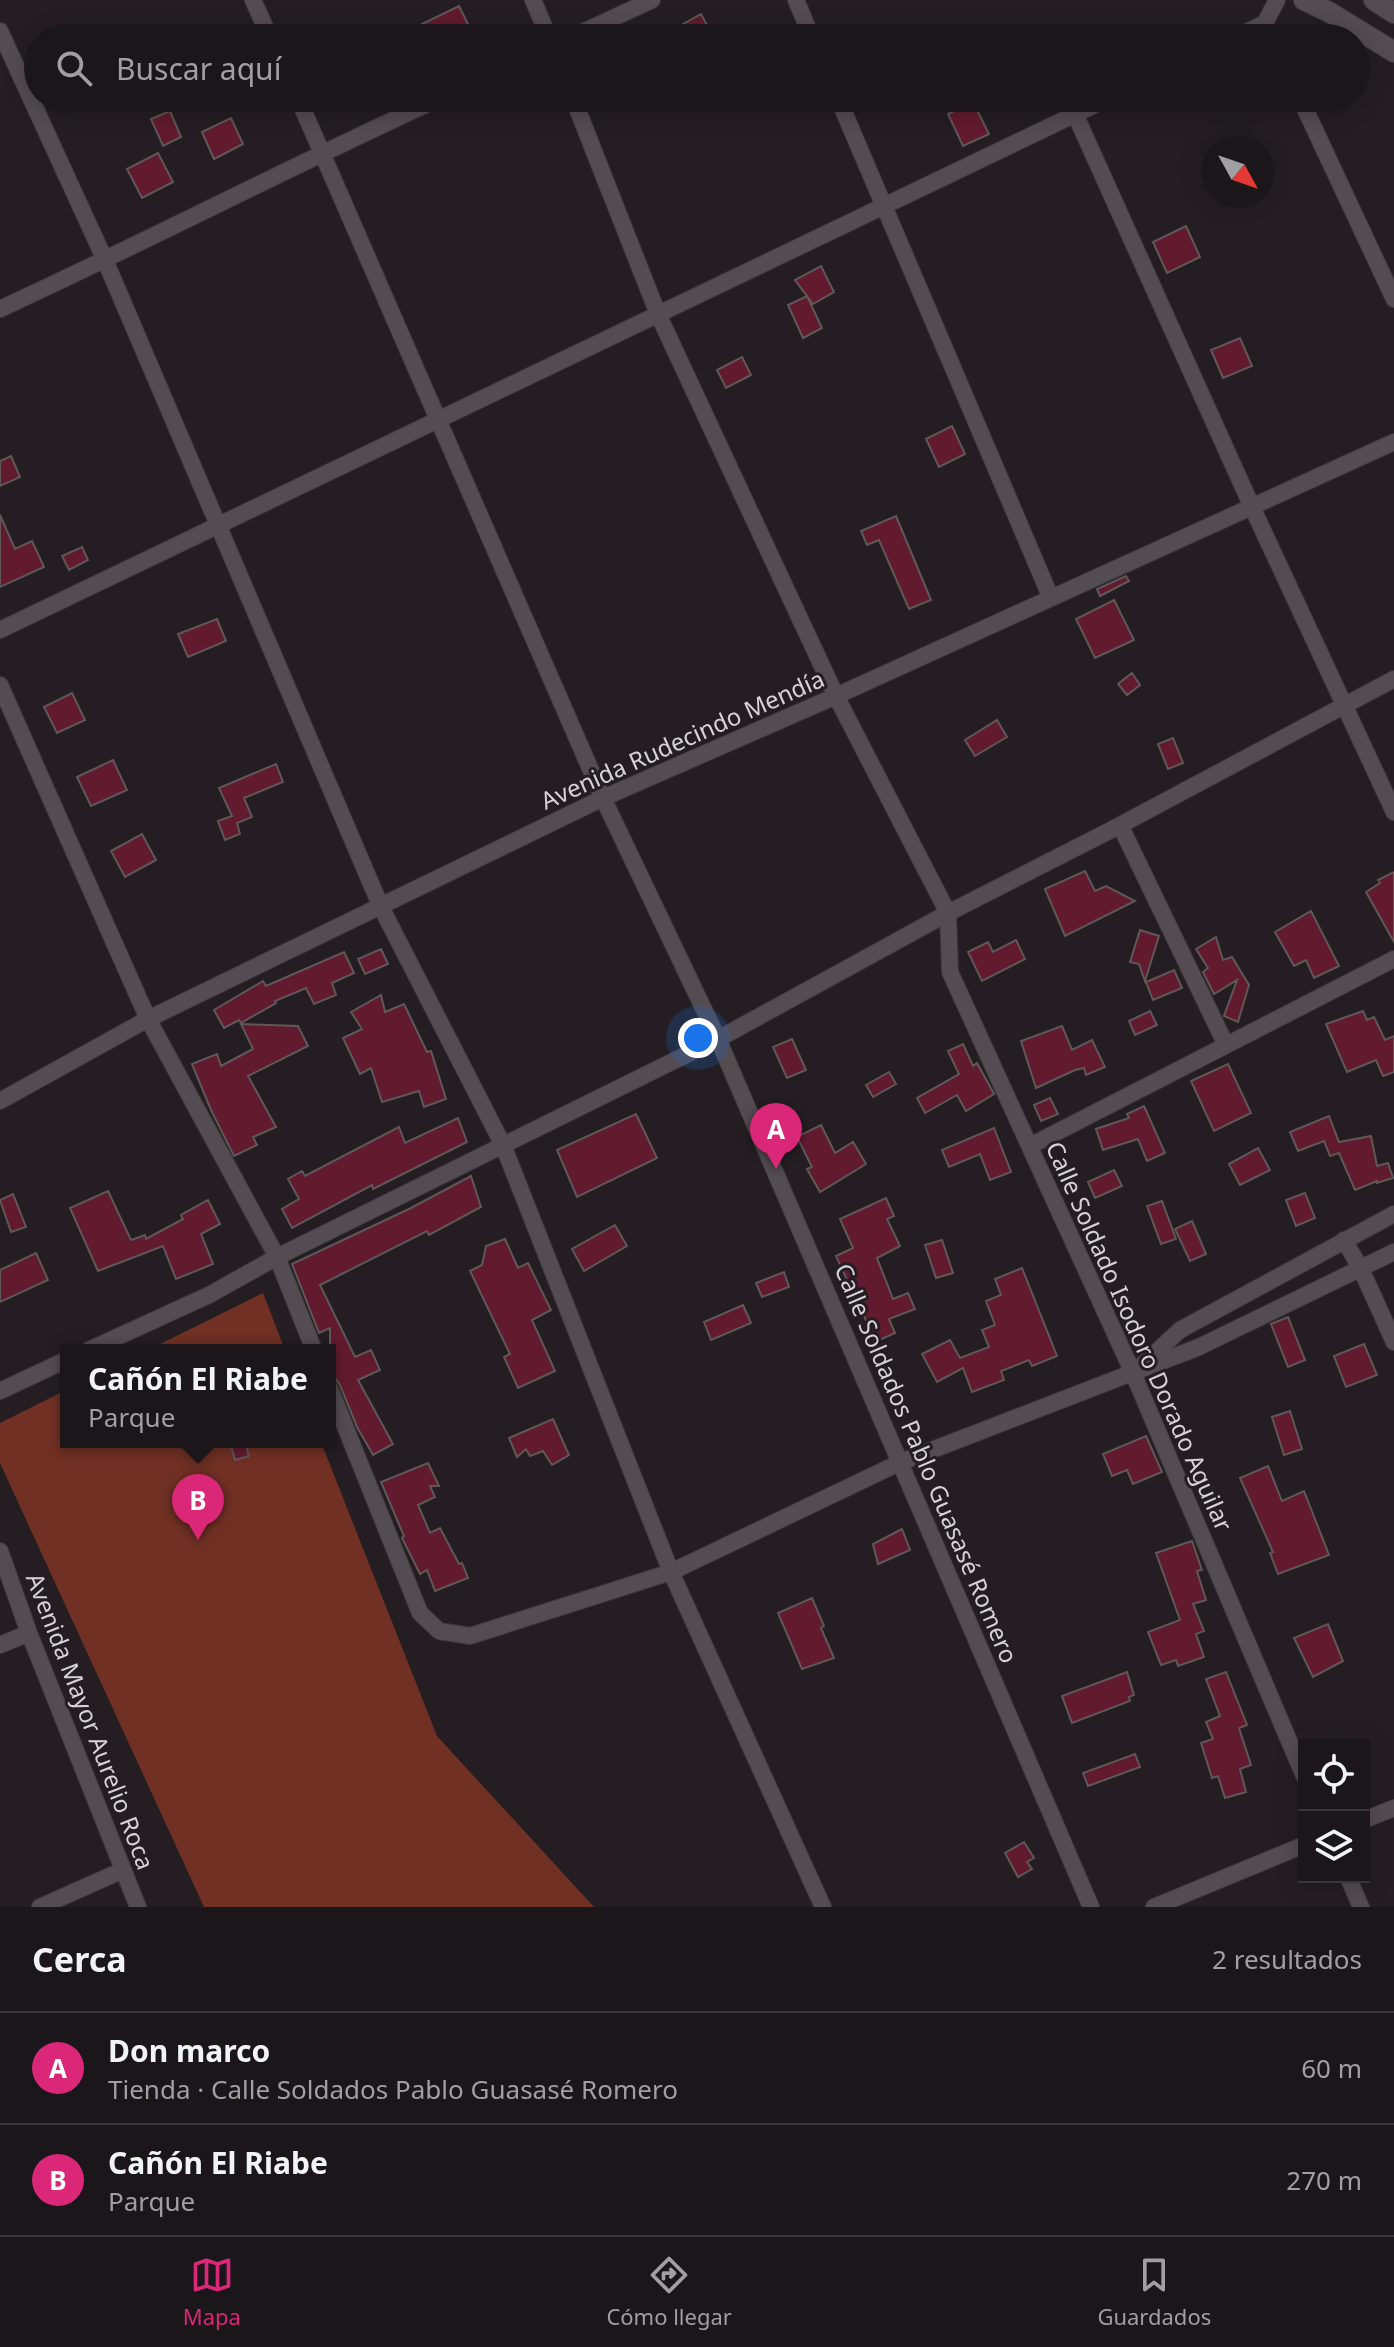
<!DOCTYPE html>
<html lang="es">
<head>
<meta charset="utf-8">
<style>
	body { margin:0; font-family:"Noto Sans",sans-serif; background:#241f23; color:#f1f3f6 }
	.controls { position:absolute; right:24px; bottom:24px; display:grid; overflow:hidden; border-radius:0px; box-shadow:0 4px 20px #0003 }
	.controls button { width:72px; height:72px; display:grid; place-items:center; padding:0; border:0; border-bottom:2px solid #393539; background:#1b161a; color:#f1f3f6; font:40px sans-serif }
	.compass { position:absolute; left:1202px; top:136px; width:72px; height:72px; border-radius:50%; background:#1b161a; box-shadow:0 4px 20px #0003; rotate:130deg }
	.you { position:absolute; left:698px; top:1038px; width:28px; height:28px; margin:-20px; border:6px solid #fff; border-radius:50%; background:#1a73e8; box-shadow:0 0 0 12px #1a73e833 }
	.badge { display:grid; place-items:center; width:52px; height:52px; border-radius:50%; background:#db2777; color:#fff; font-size:26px; font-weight:700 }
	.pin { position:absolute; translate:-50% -66px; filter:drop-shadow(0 2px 4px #0008) }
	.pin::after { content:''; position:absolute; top:42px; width:28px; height:24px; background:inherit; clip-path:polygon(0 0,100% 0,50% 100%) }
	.popup { position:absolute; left:60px; top:1344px; width:276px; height:104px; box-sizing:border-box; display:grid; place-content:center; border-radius:0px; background:#1b161a; filter:drop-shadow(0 2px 6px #0005); font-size:26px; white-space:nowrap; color:#a09fa2 }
	.popup b { font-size:30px; color:#f1f3f6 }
	.popup::after { content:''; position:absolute; left:50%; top:100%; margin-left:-16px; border:16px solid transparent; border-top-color:#1b161a }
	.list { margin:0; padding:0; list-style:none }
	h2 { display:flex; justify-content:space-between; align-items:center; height:104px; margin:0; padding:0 32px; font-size:34px }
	h2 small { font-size:26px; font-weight:400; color:#a09fa2 }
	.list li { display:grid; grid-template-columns:52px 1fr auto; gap:24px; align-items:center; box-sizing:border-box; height:112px; padding:0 32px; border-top:2px solid #393539 }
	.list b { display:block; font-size:30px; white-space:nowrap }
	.list p { margin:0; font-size:26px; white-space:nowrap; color:#a09fa2 }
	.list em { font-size:26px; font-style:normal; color:#a09fa2 }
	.icon { flex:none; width:44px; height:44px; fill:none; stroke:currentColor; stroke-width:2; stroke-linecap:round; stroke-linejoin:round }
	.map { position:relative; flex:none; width:1394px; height:1907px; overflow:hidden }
	.search { position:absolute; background:#1b161a; box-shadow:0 4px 20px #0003; left:24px; right:24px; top:24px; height:88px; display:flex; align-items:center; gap:20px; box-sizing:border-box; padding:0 28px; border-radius:44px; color:#a09fa2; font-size:30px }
	.sheet { height:328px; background:#1b161a }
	nav { display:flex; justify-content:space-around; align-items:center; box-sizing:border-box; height:112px; border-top:2px solid #393539; background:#1b161a; font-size:22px; color:#a09fa2 }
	nav a { display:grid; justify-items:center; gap:4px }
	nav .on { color:#db2777 }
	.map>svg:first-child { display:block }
	.green { fill:#703024 }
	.building { fill:#621a31; stroke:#5f5758; stroke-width:2 }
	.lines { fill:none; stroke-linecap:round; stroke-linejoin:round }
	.minor-casing { stroke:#3d383b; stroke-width:18 }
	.secondary-casing { stroke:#3d383b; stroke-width:22 }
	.minor { stroke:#534c50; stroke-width:16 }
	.secondary { stroke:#534c50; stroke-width:20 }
	.labels { text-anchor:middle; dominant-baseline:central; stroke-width:6; stroke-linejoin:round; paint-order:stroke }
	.street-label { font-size:24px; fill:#d6d2d5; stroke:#241e22 }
</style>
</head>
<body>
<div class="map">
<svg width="1394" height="1907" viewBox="0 0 1394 1907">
	<rect width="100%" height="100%" fill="#241e22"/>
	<path class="green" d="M 263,1293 L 285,1350 L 148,1350 Z
		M 66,1390 L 66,1442 L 321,1442 L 437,1736 L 594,1907 L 204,1907 L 0,1463 L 0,1423 Z"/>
	<path class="building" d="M 459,6 L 475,38 L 428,38 L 422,24 Z
		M 701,14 L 714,38 L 658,38 Z
		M 973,102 L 989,134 L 963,146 L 948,114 Z
		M 170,111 L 181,137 L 163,146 L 151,119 Z
		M 231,118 L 243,144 L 214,159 L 202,132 Z
		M 158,153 L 173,182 L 142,198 L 127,169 Z
		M 1186,226 L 1200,257 L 1167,273 L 1153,242 Z
		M 821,266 L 834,292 L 813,304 L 795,280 Z
		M 807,296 L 822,328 L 803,338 L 788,305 Z
		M 1240,338 L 1252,366 L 1223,378 L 1211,350 Z
		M 742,357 L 751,375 L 726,388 L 717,370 Z
		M 952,426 L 965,454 L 939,467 L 926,439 Z
		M 11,456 L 20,477 L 0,486 L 0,461 Z
		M 0,515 L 15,549 L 32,541 L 44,567 L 0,587 Z
		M 896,516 L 931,600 L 909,609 L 879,540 L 867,545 L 861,531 Z
		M 82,547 L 88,560 L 69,570 L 62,556 Z
		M 1126,576 L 1129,581 L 1100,596 L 1097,589 Z
		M 1114,600 L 1134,640 L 1095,658 L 1076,619 Z
		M 217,619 L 226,641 L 188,657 L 178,634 Z
		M 1132,673 L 1140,685 L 1127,695 L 1118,684 Z
		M 72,693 L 85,720 L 57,733 L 44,707 Z
		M 997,720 L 1007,737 L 975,756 L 965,740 Z
		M 1173,738 L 1183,763 L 1168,769 L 1158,744 Z
		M 113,760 L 127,790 L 91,806 L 77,777 Z
		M 276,764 L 283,782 L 244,798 L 252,817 L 237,823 L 240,834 L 225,840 L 218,821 L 232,816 L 219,788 Z
		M 142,834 L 156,860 L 125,877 L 111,851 Z
		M 1085,871 L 1095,891 L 1106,886 L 1135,901 L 1065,936 L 1045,889 Z
		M 1394,872 L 1394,942 L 1366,892 L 1380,883 L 1378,880 Z
		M 1311,911 L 1339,966 L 1314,978 L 1306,960 L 1294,966 L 1275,932 Z
		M 1140,930 L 1159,936 L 1145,981 L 1139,964 L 1130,962 Z
		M 1216,937 L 1223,960 L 1232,957 L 1249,985 L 1238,1022 L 1224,1016 L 1237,980 L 1214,994 L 1203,972 L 1208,968 L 1196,949 Z
		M 1016,940 L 1025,959 L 982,981 L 968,952 L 988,942 L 993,952 Z
		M 381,949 L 388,964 L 365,974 L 358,959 Z
		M 344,952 L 354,973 L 332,983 L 336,995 L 314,1004 L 306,988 L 275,1001 L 276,1003 L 241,1023 L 239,1020 L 224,1028 L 214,1010 L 263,981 L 266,986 Z
		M 1174,970 L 1182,988 L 1153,1000 L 1146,982 Z
		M 381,995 L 385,1012 L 404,1004 L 427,1052 L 431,1051 L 446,1099 L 424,1107 L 419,1091 L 382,1102 L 371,1068 L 360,1074 L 343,1038 L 362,1029 L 351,1012 Z
		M 1150,1011 L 1157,1025 L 1135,1035 L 1129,1021 Z
		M 1363,1011 L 1367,1020 L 1374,1017 L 1385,1040 L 1394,1036 L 1394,1072 L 1383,1076 L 1376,1060 L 1347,1072 L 1326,1024 Z
		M 241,1024 L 298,1026 L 308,1046 L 248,1076 L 276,1127 L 253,1137 L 257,1145 L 234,1156 L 211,1110 L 192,1064 L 217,1054 L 221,1066 L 253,1049 Z
		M 1062,1026 L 1072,1050 L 1092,1040 L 1105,1067 L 1086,1075 L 1084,1068 L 1075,1070 L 1036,1088 L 1021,1041 Z
		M 792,1039 L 806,1070 L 787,1078 L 773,1047 Z
		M 963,1044 L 973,1066 L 977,1063 L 994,1094 L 966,1111 L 957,1095 L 925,1113 L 917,1098 L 959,1074 L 948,1051 Z
		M 1228,1064 L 1251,1113 L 1214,1131 L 1191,1081 Z
		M 889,1072 L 896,1084 L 873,1097 L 866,1085 Z
		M 1050,1098 L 1058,1114 L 1041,1121 L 1034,1105 Z
		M 1144,1106 L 1165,1153 L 1147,1161 L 1138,1139 L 1103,1150 L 1096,1129 L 1129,1118 L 1127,1114 Z
		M 636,1114 L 657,1158 L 577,1197 L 557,1150 Z
		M 1329,1116 L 1339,1142 L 1371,1136 L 1377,1166 L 1388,1163 L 1393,1178 L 1377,1183 L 1377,1181 L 1355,1190 L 1339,1153 L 1330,1156 L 1324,1141 L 1298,1151 L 1290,1132 Z
		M 458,1118 L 467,1142 L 373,1189 L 372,1185 L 292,1228 L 282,1209 L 299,1199 L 288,1179 L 302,1171 L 305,1176 L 399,1127 L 405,1143 Z
		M 821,1125 L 835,1153 L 853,1142 L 866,1164 L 820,1192 L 807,1169 L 812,1167 L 797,1137 Z
		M 994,1128 L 1011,1172 L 990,1180 L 980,1154 L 949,1167 L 942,1150 Z
		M 1258,1148 L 1270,1170 L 1240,1185 L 1229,1164 Z
		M 1114,1170 L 1122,1186 L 1095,1198 L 1088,1182 Z
		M 471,1176 L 481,1207 L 429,1235 L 427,1231 L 320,1285 L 355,1357 L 371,1350 L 380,1370 L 358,1380 L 393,1444 L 373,1455 L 357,1427 L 340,1385 L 330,1371 L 330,1328 L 319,1333 L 292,1264 L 411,1208 Z
		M 108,1191 L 131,1240 L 145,1235 L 146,1239 L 183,1219 L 181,1215 L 208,1200 L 220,1224 L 201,1234 L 213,1264 L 176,1279 L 163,1246 L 98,1271 L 70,1208 Z
		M 1305,1193 L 1315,1218 L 1296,1226 L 1286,1200 Z
		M 13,1194 L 26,1227 L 11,1232 L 0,1200 Z
		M 886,1198 L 894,1216 L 887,1219 L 900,1246 L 877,1258 L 893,1299 L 908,1293 L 915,1309 L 889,1319 L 895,1333 L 875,1342 L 859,1304 L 853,1307 L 844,1283 L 848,1282 L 836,1256 L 853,1248 L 840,1219 Z
		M 1162,1201 L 1176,1239 L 1161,1244 L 1147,1206 Z
		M 1192,1221 L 1206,1254 L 1190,1261 L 1175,1229 Z
		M 615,1225 L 627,1246 L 584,1271 L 572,1249 Z
		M 505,1239 L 518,1268 L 528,1263 L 551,1310 L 532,1320 L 555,1371 L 518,1388 L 504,1357 L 510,1354 L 470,1271 L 482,1265 L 486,1246 Z
		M 942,1240 L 953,1273 L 936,1278 L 925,1245 Z
		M 36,1253 L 48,1280 L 0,1302 L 0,1270 Z
		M 1022,1268 L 1057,1356 L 1032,1366 L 1029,1360 L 1001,1371 L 1004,1380 L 972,1392 L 963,1368 L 937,1382 L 922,1354 L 950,1340 L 960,1358 L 989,1347 L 982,1330 L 995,1325 L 986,1301 L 1001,1295 L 995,1279 Z
		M 784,1272 L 789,1287 L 762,1297 L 756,1283 Z
		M 743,1305 L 751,1323 L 711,1340 L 704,1322 Z
		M 1288,1317 L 1305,1360 L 1288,1367 L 1271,1324 Z
		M 1364,1344 L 1377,1375 L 1346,1387 L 1334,1356 Z
		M 1290,1411 L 1302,1449 L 1284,1455 L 1272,1417 Z
		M 553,1419 L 569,1455 L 552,1465 L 543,1451 L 530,1456 L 526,1449 L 517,1457 L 509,1438 Z
		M 1146,1436 L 1162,1472 L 1133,1484 L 1127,1470 L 1112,1476 L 1103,1454 Z
		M 230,1442 L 245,1442 L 249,1456 L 235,1460 Z
		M 428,1463 L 439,1486 L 430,1486 L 435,1497 L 418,1505 L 430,1533 L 440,1528 L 459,1564 L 462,1563 L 468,1578 L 435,1591 L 427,1570 L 420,1574 L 402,1538 L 404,1536 L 381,1482 Z
		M 1268,1466 L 1282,1501 L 1304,1491 L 1329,1555 L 1278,1574 L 1270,1553 L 1273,1552 L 1240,1478 Z
		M 902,1529 L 910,1550 L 878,1564 L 873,1544 Z
		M 1192,1541 L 1202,1570 L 1197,1571 L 1206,1600 L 1193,1604 L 1204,1631 L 1196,1634 L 1204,1657 L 1178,1666 L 1176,1660 L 1161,1665 L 1148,1632 L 1180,1620 L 1156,1553 Z
		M 812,1598 L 824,1626 L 821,1628 L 834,1658 L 802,1669 L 778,1613 Z
		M 1328,1624 L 1343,1661 L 1313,1677 L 1294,1638 Z
		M 1127,1672 L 1134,1695 L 1129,1697 L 1130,1701 L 1072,1723 L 1062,1696 Z
		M 1226,1672 L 1247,1725 L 1239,1728 L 1251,1765 L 1240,1769 L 1246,1792 L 1225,1798 L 1218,1776 L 1212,1778 L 1201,1743 L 1213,1739 L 1206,1722 L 1220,1716 L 1206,1679 Z
		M 1135,1754 L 1140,1767 L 1088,1786 L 1083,1773 Z
		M 1024,1842 L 1034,1858 L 1027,1862 L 1032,1869 L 1018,1877 L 1005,1853 Z"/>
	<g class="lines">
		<g class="minor-casing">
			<path id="minor" d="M 253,0 L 270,38
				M 533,0 L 549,38
				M 796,0 L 812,38
				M 1265,23 L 1272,38
				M 0,31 L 105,260 L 381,907 L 503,1145 L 671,1572 L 823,1907
				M 570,38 L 652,0
				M 1234,38 L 1265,23 L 1277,0
				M 298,98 L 603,798 L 718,1039 L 1091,1907
				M 573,98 L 658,314 L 836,696 L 948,913 L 950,972 L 1133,1373 L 1304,1776
				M 838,98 L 1051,598
				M 1300,98 L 1394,299
				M 1075,114 L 1252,507 L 1394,812
				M 0,309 C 147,241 292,166 440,98
				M 0,630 L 1109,98
				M 0,685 L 148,1019 L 277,1257 L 314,1350
				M 1120,825 L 1226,1045
				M 0,1101 L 148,1019 L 603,798 L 836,696 L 1394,442
				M 1030,1146 L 1394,959
				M 1344,1240 L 1361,1269 L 1394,1342
				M 89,1350 L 209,1295 L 277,1257 L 718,1039 L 948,913 L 1111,830 L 1394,679
				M 1140,1367 L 1180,1330 L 1394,1214
				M 330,1389 L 420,1613 L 439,1631 L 470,1636 L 671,1572 L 901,1462 L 1199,1347 L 1394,1252
				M 0,1391 L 66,1360
				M 0,1551 L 29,1633 L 138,1907
				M 0,1645 L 29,1633
				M 1364,1820 L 1394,1808
				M 1348,1877 L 1361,1907
				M 40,1907 L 123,1870
				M 1154,1907 L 1304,1845"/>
		</g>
		<g class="secondary-casing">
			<path id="secondary" d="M 1304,0 L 1329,12 L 1394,52
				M 1374,0 L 1394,13"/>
		</g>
		<use href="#minor" class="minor"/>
		<use href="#secondary" class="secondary"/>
	</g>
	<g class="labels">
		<g class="street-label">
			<text transform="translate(682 739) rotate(-24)">Avenida Rudecindo Mendía</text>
			<text transform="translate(1140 1336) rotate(66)">Calle Soldado Isodoro Dorado Aguilar</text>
			<text transform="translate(927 1463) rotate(67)">Calle Soldados Pablo Guasasé Romero</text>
			<text transform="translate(91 1721) rotate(69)">Avenida Mayor Aurelio Roca</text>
		</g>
	</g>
</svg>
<div class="controls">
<button><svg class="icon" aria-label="locate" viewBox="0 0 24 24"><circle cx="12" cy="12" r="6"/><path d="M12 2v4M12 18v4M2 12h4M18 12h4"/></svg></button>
<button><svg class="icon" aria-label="layers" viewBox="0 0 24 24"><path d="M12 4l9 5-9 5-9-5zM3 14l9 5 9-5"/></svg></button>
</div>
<svg class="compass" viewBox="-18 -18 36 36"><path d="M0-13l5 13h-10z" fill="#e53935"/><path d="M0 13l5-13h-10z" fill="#a09fa2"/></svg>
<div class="you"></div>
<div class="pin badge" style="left:776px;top:1169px">A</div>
<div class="pin badge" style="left:198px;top:1540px">B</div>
<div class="popup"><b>Cañón El Riabe</b>Parque</div>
<div class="search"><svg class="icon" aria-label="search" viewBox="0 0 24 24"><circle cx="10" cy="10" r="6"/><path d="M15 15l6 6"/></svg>Buscar aquí</div>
</div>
<section class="sheet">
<h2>Cerca<small>2 resultados</small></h2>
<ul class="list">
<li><span class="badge">A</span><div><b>Don marco</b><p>Tienda · Calle Soldados Pablo Guasasé Romero</p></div><em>60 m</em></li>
<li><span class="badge">B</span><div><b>Cañón El Riabe</b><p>Parque</p></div><em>270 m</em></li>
</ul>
</section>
<nav>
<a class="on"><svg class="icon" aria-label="map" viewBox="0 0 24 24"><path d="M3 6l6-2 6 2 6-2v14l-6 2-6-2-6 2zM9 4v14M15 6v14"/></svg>Mapa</a>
<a><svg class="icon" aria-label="directions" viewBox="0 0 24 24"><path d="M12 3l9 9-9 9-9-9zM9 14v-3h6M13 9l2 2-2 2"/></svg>Cómo llegar</a>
<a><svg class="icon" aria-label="saved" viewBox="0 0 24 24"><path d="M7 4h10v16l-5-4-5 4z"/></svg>Guardados</a>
</nav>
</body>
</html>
